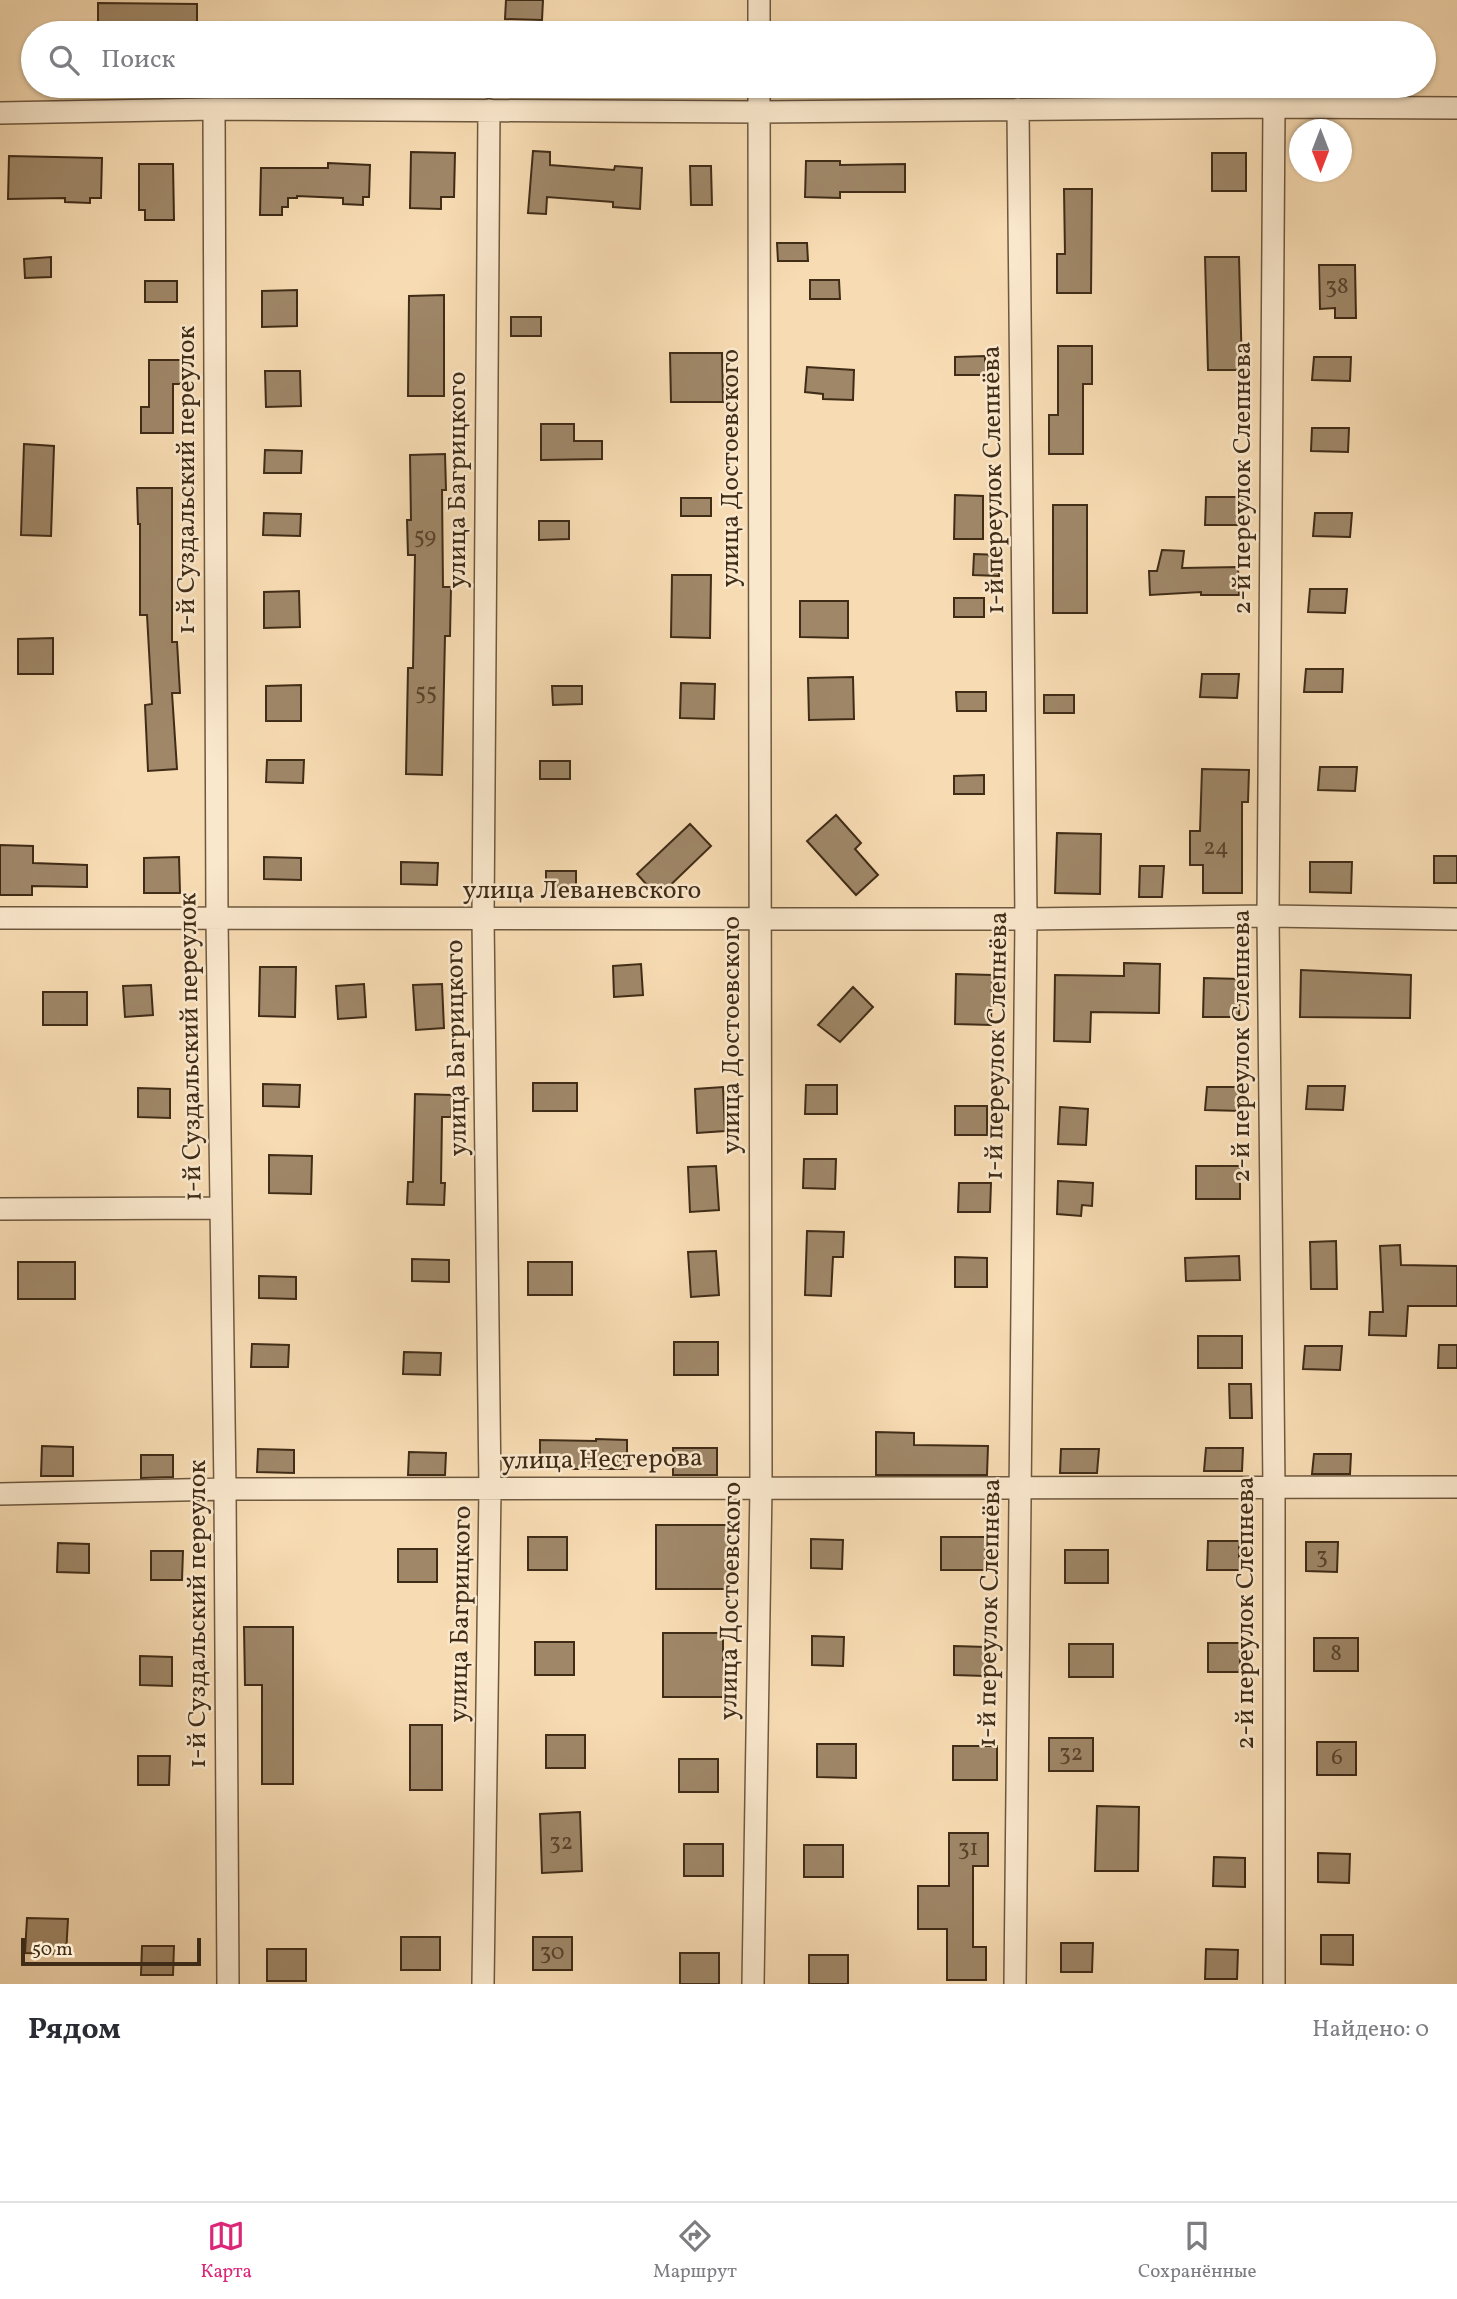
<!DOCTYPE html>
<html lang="ru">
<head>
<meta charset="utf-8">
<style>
	body { margin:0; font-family:Vollkorn,serif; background:#f2f2f3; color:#2b2b33 }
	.compass { position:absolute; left:1289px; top:119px; width:63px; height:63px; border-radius:50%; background:#fff; box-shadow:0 2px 5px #0004; rotate:180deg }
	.scale { position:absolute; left:21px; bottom:18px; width:180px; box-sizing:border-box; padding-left:7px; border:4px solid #402c17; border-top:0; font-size:19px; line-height:24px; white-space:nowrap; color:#402c17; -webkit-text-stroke:5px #fae8cd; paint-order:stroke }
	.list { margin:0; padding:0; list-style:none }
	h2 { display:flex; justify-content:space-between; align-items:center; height:91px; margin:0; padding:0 28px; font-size:30px }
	h2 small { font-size:23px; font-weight:400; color:#7c7c81 }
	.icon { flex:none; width:38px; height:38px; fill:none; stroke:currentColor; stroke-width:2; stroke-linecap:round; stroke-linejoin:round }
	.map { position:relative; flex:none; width:1457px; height:1984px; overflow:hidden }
	.search { position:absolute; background:#fff; box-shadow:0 2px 5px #0004; left:21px; right:21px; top:21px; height:77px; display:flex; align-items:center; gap:18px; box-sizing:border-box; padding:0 24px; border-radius:38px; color:#7c7c81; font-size:26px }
	.sheet { height:217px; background:#fff }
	nav { display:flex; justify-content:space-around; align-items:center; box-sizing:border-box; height:98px; border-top:2px solid #e1e1e2; background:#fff; font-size:19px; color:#7c7c81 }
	nav a { display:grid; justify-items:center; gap:4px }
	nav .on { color:#db2777 }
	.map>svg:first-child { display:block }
	.building { fill:#9f8768; stroke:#402c17; stroke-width:2 }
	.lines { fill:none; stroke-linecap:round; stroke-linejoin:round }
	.street-casing { stroke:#6e583e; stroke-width:24 }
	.street { stroke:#fae8cd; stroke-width:21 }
	.labels { text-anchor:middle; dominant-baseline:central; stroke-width:5; stroke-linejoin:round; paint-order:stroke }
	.number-label { font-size:23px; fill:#58432b }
	.street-label { font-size:26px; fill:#402c17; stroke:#fae8cd }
</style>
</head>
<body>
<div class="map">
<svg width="1457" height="1984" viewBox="0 0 1457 1984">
	<rect width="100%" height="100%" fill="#f7dbb2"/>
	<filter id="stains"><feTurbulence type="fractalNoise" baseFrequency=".00286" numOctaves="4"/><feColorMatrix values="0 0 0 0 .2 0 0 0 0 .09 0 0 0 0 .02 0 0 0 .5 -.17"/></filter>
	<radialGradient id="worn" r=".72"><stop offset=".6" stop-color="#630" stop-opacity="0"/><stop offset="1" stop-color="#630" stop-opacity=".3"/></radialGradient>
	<path class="building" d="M 506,0 L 543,0 L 542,20 L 505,19 Z
		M 98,3 L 197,4 L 197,33 L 137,33 L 136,25 L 98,25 Z
		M 533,151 L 550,152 L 550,165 L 614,170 L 615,166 L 642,168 L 640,209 L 613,207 L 613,202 L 547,197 L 546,214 L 528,213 Z
		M 411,152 L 455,153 L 454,197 L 441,197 L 441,209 L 410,208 Z
		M 1212,153 L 1246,153 L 1246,191 L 1212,191 Z
		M 9,156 L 102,158 L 101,198 L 90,198 L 90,203 L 65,202 L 65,198 L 8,199 Z
		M 806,161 L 840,161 L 840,165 L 905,164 L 905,192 L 840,192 L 840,198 L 805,197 Z
		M 328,163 L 370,165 L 369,197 L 363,197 L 363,205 L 343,204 L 343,198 L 297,196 L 297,198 L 288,198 L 288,207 L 282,207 L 282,215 L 260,215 L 261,168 L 328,168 Z
		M 139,164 L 173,164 L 174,220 L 145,220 L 145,210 L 139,210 Z
		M 690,166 L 711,166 L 712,205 L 691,205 Z
		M 1064,189 L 1092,189 L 1091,293 L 1057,293 L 1057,254 L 1065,254 Z
		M 777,243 L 807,243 L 808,261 L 778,261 Z
		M 51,257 L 51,277 L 25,278 L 24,259 Z
		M 1205,257 L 1239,257 L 1242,370 L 1208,370 Z
		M 1319,265 L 1355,265 L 1356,318 L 1335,318 L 1335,308 L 1320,309 Z
		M 810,280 L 839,280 L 840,299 L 810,299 Z
		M 145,281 L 177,281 L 177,302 L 145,302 Z
		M 297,290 L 297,326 L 262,327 L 262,291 Z
		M 444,295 L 444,396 L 408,396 L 409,296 Z
		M 511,317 L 541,317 L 541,336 L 511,336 Z
		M 1058,346 L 1092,346 L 1092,384 L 1083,384 L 1083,454 L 1049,454 L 1049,415 L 1058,415 Z
		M 670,353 L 722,353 L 723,402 L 671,402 Z
		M 985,356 L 985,375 L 955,375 L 955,357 Z
		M 1314,357 L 1351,357 L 1350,381 L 1312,380 Z
		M 149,360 L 181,360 L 181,384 L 173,384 L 173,433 L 141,433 L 141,407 L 149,407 Z
		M 807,367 L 854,370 L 853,400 L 823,399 L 823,394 L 805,392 Z
		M 265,371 L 300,371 L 301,406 L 266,407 Z
		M 541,424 L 574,424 L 574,441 L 602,441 L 602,459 L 541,460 Z
		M 1312,428 L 1349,428 L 1348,452 L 1311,451 Z
		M 24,444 L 54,446 L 51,536 L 21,535 Z
		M 265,450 L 302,451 L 301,473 L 264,473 Z
		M 445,454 L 446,490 L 442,490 L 443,587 L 451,587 L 450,636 L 445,636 L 442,775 L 406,774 L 408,668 L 413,668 L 415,555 L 408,555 L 407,520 L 411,520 L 410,455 Z
		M 137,488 L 172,488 L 172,642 L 177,642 L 180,693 L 172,693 L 177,769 L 148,771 L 145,705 L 152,704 L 147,615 L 140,615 L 140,524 L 138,524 Z
		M 955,495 L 983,496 L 983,539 L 954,539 Z
		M 1206,497 L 1242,497 L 1241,525 L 1205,525 Z
		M 681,498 L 711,498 L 711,516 L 681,516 Z
		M 1053,505 L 1087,505 L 1087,613 L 1053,613 Z
		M 264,513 L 301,514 L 300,536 L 263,535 Z
		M 1315,513 L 1352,513 L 1350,537 L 1313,536 Z
		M 539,521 L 569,521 L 569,539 L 539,540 Z
		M 1162,550 L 1184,551 L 1182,568 L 1238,567 L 1239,595 L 1201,595 L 1201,592 L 1150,595 L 1149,571 L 1157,571 Z
		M 974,554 L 1000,555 L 999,576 L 973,575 Z
		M 672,575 L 711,575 L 710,638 L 671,637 Z
		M 1310,589 L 1347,589 L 1345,613 L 1308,612 Z
		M 299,591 L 300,627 L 264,628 L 264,592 Z
		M 954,598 L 984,598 L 984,617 L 954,617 Z
		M 800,601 L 848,601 L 848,638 L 800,637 Z
		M 53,638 L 53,674 L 18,674 L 18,639 Z
		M 1306,669 L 1343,669 L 1342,692 L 1304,692 Z
		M 1202,674 L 1239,674 L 1237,698 L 1200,697 Z
		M 853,677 L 854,719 L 809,720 L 808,678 Z
		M 681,683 L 715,684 L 714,719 L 680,718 Z
		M 301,685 L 301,721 L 266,721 L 266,686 Z
		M 552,686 L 582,686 L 582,704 L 553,705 Z
		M 956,692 L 986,692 L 986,711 L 957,711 Z
		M 1044,695 L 1074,695 L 1074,713 L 1044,713 Z
		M 267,760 L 304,760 L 303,783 L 266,782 Z
		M 540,761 L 570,761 L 570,779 L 540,779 Z
		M 1320,767 L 1357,767 L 1355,791 L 1318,790 Z
		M 1202,769 L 1249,770 L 1248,802 L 1242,802 L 1242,893 L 1203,893 L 1203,865 L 1190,865 L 1190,831 L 1200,831 Z
		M 984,775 L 984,794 L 954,794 L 954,776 Z
		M 836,815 L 861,843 L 855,849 L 878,875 L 856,895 L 807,841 Z
		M 690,824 L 711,846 L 658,897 L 637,874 Z
		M 1057,833 L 1101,834 L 1100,894 L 1055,893 Z
		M 0,845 L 33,846 L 33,863 L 87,865 L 87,887 L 32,886 L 32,895 L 0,895 Z
		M 1434,856 L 1457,856 L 1457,883 L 1434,883 Z
		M 179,857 L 180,893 L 144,893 L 144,858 Z
		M 264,857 L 301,858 L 301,880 L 264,879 Z
		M 401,862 L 438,863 L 437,885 L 401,884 Z
		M 1310,862 L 1352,862 L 1351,893 L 1310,892 Z
		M 1140,866 L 1164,866 L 1162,897 L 1139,897 Z
		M 546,871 L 576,871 L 576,890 L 546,890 Z
		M 1124,963 L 1160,964 L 1159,1013 L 1091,1012 L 1090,1042 L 1054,1041 L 1055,975 L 1124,976 Z
		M 641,964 L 643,995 L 614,997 L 613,966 Z
		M 260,967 L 296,967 L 295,1017 L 259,1016 Z
		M 1301,970 L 1411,975 L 1410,1018 L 1300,1017 Z
		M 956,974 L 992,975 L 991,1025 L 955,1024 Z
		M 1204,978 L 1240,979 L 1239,1017 L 1203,1017 Z
		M 364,984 L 366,1017 L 338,1019 L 336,986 Z
		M 442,984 L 444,1028 L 416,1030 L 413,985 Z
		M 151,985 L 153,1015 L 125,1017 L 123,986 Z
		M 853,987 L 873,1007 L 840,1042 L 818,1025 Z
		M 43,992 L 87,992 L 87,1025 L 43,1025 Z
		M 533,1083 L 577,1083 L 577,1111 L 533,1111 Z
		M 263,1084 L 300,1085 L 299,1107 L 263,1106 Z
		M 806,1085 L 837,1085 L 837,1114 L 805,1114 Z
		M 1308,1086 L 1345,1086 L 1343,1110 L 1306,1109 Z
		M 723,1087 L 725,1131 L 697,1133 L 695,1089 Z
		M 1207,1087 L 1244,1087 L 1242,1111 L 1205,1110 Z
		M 138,1088 L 170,1089 L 170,1118 L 138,1117 Z
		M 415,1094 L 452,1095 L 451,1117 L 442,1117 L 441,1183 L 445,1183 L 444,1205 L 407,1204 L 408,1182 L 413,1182 Z
		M 955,1106 L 987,1106 L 987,1135 L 955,1135 Z
		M 1060,1107 L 1088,1109 L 1086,1145 L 1058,1144 Z
		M 269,1155 L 312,1156 L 311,1194 L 269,1193 Z
		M 804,1159 L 836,1159 L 835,1189 L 803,1188 Z
		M 716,1166 L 719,1210 L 690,1212 L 688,1167 Z
		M 1196,1166 L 1240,1166 L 1240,1199 L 1196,1199 Z
		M 1058,1181 L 1093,1183 L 1092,1206 L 1082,1205 L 1081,1216 L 1057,1214 Z
		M 959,1183 L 991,1183 L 990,1212 L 958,1212 Z
		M 807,1231 L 844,1232 L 843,1257 L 833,1257 L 831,1296 L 805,1295 Z
		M 1336,1241 L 1337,1289 L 1311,1289 L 1310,1242 Z
		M 1400,1245 L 1401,1265 L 1457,1266 L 1457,1306 L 1408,1306 L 1406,1336 L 1369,1335 L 1370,1312 L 1383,1312 L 1380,1246 Z
		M 716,1251 L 719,1295 L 691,1297 L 688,1252 Z
		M 1239,1256 L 1240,1280 L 1186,1281 L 1185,1258 Z
		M 955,1257 L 987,1258 L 987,1287 L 955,1287 Z
		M 412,1259 L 449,1260 L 449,1282 L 412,1281 Z
		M 18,1262 L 75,1262 L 75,1299 L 18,1299 Z
		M 528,1262 L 572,1262 L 572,1295 L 528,1295 Z
		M 259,1276 L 296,1277 L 296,1299 L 259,1298 Z
		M 1198,1336 L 1242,1336 L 1242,1368 L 1198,1368 Z
		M 674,1342 L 718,1342 L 718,1375 L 674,1375 Z
		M 252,1344 L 289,1345 L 288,1367 L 251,1367 Z
		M 1439,1345 L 1457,1345 L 1457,1368 L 1438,1368 Z
		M 1305,1346 L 1342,1346 L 1340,1370 L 1303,1369 Z
		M 404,1352 L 441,1353 L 440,1375 L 403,1374 Z
		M 1229,1384 L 1251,1384 L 1252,1418 L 1230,1418 Z
		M 876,1432 L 914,1433 L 914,1445 L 988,1446 L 987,1475 L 876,1475 Z
		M 596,1439 L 627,1440 L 627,1469 L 540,1469 L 540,1440 L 596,1441 Z
		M 42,1446 L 73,1447 L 73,1476 L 41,1476 Z
		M 673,1448 L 717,1448 L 717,1475 L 673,1475 Z
		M 1206,1448 L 1243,1448 L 1242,1471 L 1204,1471 Z
		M 258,1449 L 294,1450 L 294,1473 L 257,1472 Z
		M 1061,1449 L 1099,1449 L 1097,1473 L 1060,1473 Z
		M 409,1452 L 446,1453 L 445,1475 L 408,1475 Z
		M 1314,1454 L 1351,1454 L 1350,1474 L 1312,1474 Z
		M 141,1455 L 173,1455 L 173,1477 L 141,1478 Z
		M 656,1525 L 728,1525 L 728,1589 L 656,1589 Z
		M 528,1537 L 567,1537 L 567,1570 L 528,1570 Z
		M 941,1537 L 985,1537 L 985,1570 L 941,1570 Z
		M 811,1539 L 843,1540 L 842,1569 L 811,1568 Z
		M 1208,1541 L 1239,1541 L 1239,1570 L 1207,1570 Z
		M 1306,1542 L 1338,1542 L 1337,1572 L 1306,1571 Z
		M 58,1543 L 89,1544 L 89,1573 L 57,1572 Z
		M 398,1549 L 437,1549 L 437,1582 L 398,1582 Z
		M 1065,1550 L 1108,1550 L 1108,1583 L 1065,1583 Z
		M 151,1551 L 183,1551 L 182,1580 L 151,1580 Z
		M 244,1627 L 293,1627 L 293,1784 L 262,1784 L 262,1685 L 245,1685 Z
		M 663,1633 L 723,1633 L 723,1697 L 663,1697 Z
		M 812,1636 L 844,1637 L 843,1666 L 812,1665 Z
		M 1314,1638 L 1358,1638 L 1358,1671 L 1314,1671 Z
		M 535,1642 L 574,1642 L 574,1675 L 535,1675 Z
		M 1208,1643 L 1240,1643 L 1240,1672 L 1208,1672 Z
		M 1069,1644 L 1113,1644 L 1113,1677 L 1069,1677 Z
		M 954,1646 L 986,1647 L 985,1676 L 954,1675 Z
		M 140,1656 L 172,1657 L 172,1686 L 140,1685 Z
		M 410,1725 L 442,1725 L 442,1790 L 410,1790 Z
		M 546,1735 L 585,1735 L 585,1768 L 546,1768 Z
		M 1049,1738 L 1093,1738 L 1093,1771 L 1049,1771 Z
		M 1317,1742 L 1356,1742 L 1356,1775 L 1317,1775 Z
		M 817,1744 L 856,1744 L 856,1778 L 817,1777 Z
		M 953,1746 L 997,1746 L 997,1780 L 953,1780 Z
		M 138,1756 L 170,1756 L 169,1785 L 138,1785 Z
		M 679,1759 L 718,1759 L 718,1792 L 679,1792 Z
		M 1097,1806 L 1139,1807 L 1138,1871 L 1095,1871 Z
		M 580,1812 L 582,1871 L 542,1873 L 540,1814 Z
		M 949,1833 L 988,1833 L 988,1866 L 973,1866 L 973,1947 L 986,1947 L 986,1980 L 947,1980 L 947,1929 L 918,1929 L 918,1886 L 949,1886 Z
		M 684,1844 L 723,1844 L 723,1876 L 684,1876 Z
		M 804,1845 L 843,1845 L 843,1877 L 804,1877 Z
		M 1318,1853 L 1350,1854 L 1349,1883 L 1318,1882 Z
		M 1214,1857 L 1245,1858 L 1245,1887 L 1213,1886 Z
		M 27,1918 L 68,1919 L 66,1954 L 25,1953 Z
		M 1321,1935 L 1353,1935 L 1353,1965 L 1321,1964 Z
		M 401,1937 L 440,1937 L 440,1970 L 401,1970 Z
		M 533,1937 L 572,1937 L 572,1970 L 533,1970 Z
		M 1061,1943 L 1093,1943 L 1092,1972 L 1061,1972 Z
		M 142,1946 L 174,1946 L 173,1975 L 141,1975 Z
		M 267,1949 L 306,1949 L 306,1981 L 267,1981 Z
		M 1206,1949 L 1238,1950 L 1237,1979 L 1205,1979 Z
		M 680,1953 L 719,1953 L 719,1984 L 680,1984 Z
		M 809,1955 L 848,1955 L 848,1984 L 809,1984 Z"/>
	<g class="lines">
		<g class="street-casing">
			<path id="street" d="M 759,0 L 759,33
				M 214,109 L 217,920 L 225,1489 L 228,1984
				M 0,113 L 214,109 L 760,112 L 1274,107 L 1457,108
				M 0,918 L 1026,919 L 1268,916 L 1457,919
				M 0,1209 L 221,1208
				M 0,1494 L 225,1489 L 1457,1487
				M 483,1984 L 490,1489 L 483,918 L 489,110
				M 753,1984 L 761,1487 L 759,86
				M 1015,1984 L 1026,919 L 1018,109
				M 1274,1984 L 1274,1488 L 1268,916 L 1274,107"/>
		</g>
		<use href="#street" class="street"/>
	</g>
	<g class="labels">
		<g class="number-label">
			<text x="1337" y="287">38</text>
			<text x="425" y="537">59</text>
			<text x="426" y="693">55</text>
			<text x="1216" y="848">24</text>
			<text x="1322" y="1557">3</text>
			<text x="1336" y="1654">8</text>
			<text x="1071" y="1754">32</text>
			<text x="1337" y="1758">6</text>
			<text x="561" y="1843">32</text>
			<text x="968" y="1849">31</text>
			<text x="552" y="1953">30</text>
		</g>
		<g class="street-label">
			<text transform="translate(731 468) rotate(-90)">улица Достоевского</text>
			<text transform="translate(1243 478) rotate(-90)">2-й переулок Слепнева</text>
			<text transform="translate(187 480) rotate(-90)">1-й Суздальский переулок</text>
			<text transform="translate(458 480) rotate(-90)">улица Багрицкого</text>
			<text transform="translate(994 480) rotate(-91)">1-й переулок Слепнёва</text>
			<text x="582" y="891">улица Леваневского</text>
			<text transform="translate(732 1035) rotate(-90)">улица Достоевского</text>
			<text transform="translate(997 1046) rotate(-89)">1-й переулок Слепнёва</text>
			<text transform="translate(1242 1046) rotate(-90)">2-й переулок Слепнева</text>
			<text transform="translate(191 1047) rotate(-91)">1-й Суздальский переулок</text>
			<text transform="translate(457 1048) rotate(-91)">улица Багрицкого</text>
			<text transform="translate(602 1460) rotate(-1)">улица Нестерова</text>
			<text transform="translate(731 1601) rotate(-89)">улица Достоевского</text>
			<text transform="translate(990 1613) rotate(-89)">1-й переулок Слепнёва</text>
			<text transform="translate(1246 1613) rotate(-90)">2-й переулок Слепнева</text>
			<text transform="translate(198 1614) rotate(-90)">1-й Суздальский переулок</text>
			<text transform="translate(461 1614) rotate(-89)">улица Багрицкого</text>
		</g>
	</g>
	<rect width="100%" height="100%" filter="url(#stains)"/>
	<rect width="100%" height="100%" fill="url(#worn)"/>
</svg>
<svg class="compass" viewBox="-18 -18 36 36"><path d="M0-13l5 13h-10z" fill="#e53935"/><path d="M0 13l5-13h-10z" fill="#7c7c81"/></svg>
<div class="scale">50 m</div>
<div class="search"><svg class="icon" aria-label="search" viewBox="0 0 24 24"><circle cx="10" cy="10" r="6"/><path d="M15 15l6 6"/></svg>Поиск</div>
</div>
<section class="sheet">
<h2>Рядом<small>Найдено: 0</small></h2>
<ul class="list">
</ul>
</section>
<nav>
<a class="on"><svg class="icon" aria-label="map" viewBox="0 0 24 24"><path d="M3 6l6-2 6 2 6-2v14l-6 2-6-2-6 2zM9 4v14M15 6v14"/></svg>Карта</a>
<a><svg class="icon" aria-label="directions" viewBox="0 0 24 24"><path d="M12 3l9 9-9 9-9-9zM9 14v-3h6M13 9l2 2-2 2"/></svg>Маршрут</a>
<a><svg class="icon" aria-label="saved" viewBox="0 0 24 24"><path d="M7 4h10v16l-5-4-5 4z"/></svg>Сохранённые</a>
</nav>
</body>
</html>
